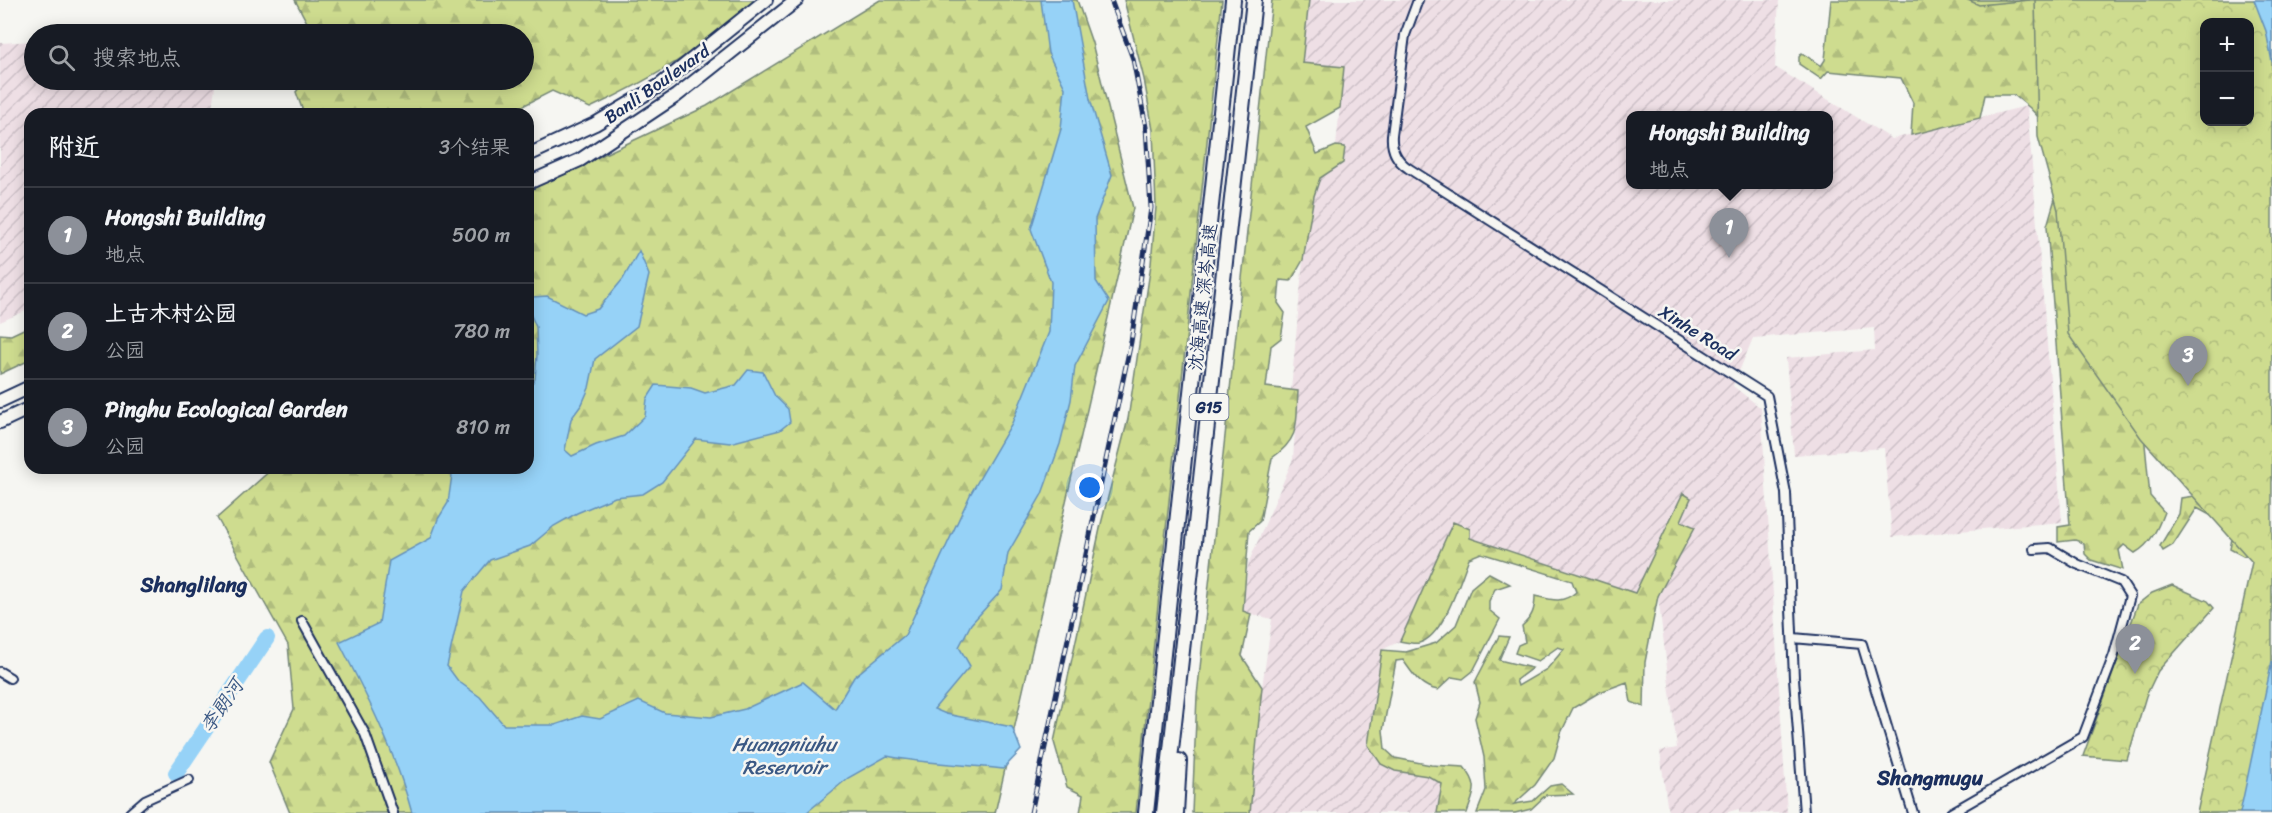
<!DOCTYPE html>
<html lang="zh">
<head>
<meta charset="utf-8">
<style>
	body { margin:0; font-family:Sriracha,"LXGW WenKai TC",sans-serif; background:#242831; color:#f1f3f6 }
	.controls { position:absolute; right:18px; top:18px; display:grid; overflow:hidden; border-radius:12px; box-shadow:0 3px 15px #0003 }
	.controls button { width:54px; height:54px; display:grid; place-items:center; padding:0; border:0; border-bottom:2px solid #363941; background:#171b24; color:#f1f3f6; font:30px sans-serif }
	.you { position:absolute; left:1090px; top:488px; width:21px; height:21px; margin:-15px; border:4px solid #fff; border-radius:50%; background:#1a73e8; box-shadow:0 0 0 9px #1a73e833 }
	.badge { display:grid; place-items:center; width:39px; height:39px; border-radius:50%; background:#8c9099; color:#fff; font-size:20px; font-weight:700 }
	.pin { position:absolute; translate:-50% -50px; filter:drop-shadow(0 2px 3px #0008) }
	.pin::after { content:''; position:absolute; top:32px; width:21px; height:18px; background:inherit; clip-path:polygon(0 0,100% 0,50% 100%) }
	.popup { position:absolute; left:1626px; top:111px; width:207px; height:78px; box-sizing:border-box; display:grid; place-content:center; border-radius:12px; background:#171b24; filter:drop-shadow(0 2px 4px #0005); font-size:20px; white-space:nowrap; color:#9ea1a6 }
	.popup b { font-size:22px; color:#f1f3f6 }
	.popup::after { content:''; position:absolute; left:50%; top:100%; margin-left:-12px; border:12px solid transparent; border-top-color:#171b24 }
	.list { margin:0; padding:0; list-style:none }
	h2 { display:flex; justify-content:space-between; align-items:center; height:78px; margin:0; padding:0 24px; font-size:26px }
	h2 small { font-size:20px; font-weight:400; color:#9ea1a6 }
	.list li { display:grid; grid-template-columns:39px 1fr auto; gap:18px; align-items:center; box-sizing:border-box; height:96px; padding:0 24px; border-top:2px solid #363941 }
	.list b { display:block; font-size:22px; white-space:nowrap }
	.list p { margin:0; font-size:20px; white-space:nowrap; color:#9ea1a6 }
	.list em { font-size:20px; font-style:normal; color:#9ea1a6 }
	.icon { flex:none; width:33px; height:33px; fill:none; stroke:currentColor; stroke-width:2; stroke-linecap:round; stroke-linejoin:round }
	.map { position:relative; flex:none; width:2272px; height:813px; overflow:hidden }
	.search { position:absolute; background:#171b24; box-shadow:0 3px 15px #0003; left:24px; top:24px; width:510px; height:66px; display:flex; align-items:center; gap:15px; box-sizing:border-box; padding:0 21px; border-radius:33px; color:#9ea1a6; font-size:22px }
	.panel { position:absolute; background:#171b24; box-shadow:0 3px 15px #0003; left:24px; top:108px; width:510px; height:366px; border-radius:18px }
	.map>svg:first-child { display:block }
	.industrial { fill:url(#industrial-furrows); fill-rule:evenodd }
	.forest { fill:url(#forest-firs); stroke:#748676; stroke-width:1.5 }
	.park { fill:url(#park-crowns); stroke:#748676; stroke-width:1.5; fill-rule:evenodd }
	.water { fill:#96d2f7; stroke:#6591ba; stroke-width:1.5 }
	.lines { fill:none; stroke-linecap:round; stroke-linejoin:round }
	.river { stroke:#96d2f7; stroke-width:16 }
	.street-casing { stroke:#1b2f5e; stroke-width:12 }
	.primary-casing { stroke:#1b2f5e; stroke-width:16 }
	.highway-casing { stroke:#1b2f5e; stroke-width:18 }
	.street { stroke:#f6f6f2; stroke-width:8 }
	.primary { stroke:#f6f6f2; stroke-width:12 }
	.highway { stroke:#f6f6f2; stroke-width:14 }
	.rail-casing { stroke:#1b2f5e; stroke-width:5 }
	.rail { stroke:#f6f6f2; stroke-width:3; stroke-dasharray:9; stroke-linecap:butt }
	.labels { text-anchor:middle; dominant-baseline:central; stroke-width:5; stroke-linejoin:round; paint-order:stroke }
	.shield { fill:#f6f6f2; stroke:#5d6b8a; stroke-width:1.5 }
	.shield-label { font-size:16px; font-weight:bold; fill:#1b2f5e }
	.street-label { font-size:18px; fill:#1b2f5e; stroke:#f6f6f2 }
	.water-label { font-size:20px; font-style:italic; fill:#3a5884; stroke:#f6f6f2 }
	.quarter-label { font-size:21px; font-weight:bold; fill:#1b2f5e; stroke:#f6f6f2 }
</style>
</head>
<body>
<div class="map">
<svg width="2272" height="813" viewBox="0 0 2272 813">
	<defs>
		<pattern id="industrial-furrows" width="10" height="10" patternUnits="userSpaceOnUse" patternTransform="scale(1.5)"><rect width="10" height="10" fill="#eedfe5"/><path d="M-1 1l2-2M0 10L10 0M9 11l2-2" fill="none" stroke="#ccc0c7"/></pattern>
		<pattern id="forest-firs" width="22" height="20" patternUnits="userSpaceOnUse" patternTransform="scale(1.5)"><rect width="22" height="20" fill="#cedc8f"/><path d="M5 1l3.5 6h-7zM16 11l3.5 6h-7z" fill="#b0bd7e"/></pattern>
		<pattern id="park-crowns" width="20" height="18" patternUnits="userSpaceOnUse" patternTransform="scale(1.5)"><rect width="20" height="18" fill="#cedc8f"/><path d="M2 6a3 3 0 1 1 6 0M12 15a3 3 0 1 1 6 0" fill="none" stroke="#b0bd7e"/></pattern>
	</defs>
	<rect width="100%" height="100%" fill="#f6f6f2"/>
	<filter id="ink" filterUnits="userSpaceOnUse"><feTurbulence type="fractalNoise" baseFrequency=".0167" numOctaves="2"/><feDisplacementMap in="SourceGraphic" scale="12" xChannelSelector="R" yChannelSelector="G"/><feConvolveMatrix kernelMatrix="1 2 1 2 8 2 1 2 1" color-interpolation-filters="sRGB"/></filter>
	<g filter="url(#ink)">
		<path class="industrial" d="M 1309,0 L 1779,0 L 1775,67 L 1892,139 L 2027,106 L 2062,522 L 1892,537 L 1884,448 L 1794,455 L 1786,358 L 1875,350 L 1874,328 L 1753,338 L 1733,386 L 1761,408 L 1787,813 L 1739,813 L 1739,809 L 1724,813 L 1668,813 L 1660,751 L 1677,748 L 1658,596 L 1695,528 L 1681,521 L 1691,498 L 1683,493 L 1636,593 L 1470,538 L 1453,522 L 1400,641 L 1382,650 L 1381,764 L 1395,771 L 1428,776 L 1442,784 L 1437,813 L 1250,813 L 1262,687 L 1272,619 L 1243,612 L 1248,564 L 1293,459 L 1298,391 L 1291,390 L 1303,260 L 1314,196 L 1320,178 L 1343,163 L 1345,147 L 1336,146 L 1344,67 L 1302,63 ZM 1630,116 L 1828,116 L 1828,184 L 1630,184 Z
			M 224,29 L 223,34 L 131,34 Z
			M 34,41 L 34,80 L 216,80 L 211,114 L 30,114 L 30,309 L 0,322 L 0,43 Z"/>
		<path class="forest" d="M 295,0 L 755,0 C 704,48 653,79 590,108 L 552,91 L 507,114 L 304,114 L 296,92 L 305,80 L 524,80 L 524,34 L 310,34 L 310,28 Z
			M 880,0 L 1077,0 L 1092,43 L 1133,208 L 995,813 L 290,813 L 269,762 L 294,709 L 288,645 L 217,518 L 273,468 L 528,468 L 528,190 L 707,106 Z
			M 1124,0 L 1222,0 L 1136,813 L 1080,813 L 1083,795 L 1067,787 L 1054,742 L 1101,524 L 1128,419 L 1151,264 L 1156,207 L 1153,130 L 1144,79 Z
			M 1272,0 L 1309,0 L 1302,63 L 1344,67 L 1340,108 L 1306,127 L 1317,154 L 1336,146 L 1345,147 L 1343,163 L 1320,178 L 1314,196 L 1303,260 L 1291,281 L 1280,280 L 1278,303 L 1285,313 L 1281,338 L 1271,346 L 1266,387 L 1298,391 C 1296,423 1301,438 1272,458 L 1260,521 L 1249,531 L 1243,611 L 1251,614 L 1242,656 L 1262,687 L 1250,813 L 1192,813 L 1197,696 Z
			M 1831,0 L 2147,0 L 2263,552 L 2243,556 L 2230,549 L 2234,528 L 2197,508 L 2173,545 L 2163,551 L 2160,546 L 2179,514 L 2181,498 L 2201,495 L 2143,424 L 2150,496 L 2164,512 C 2158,528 2151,544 2135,553 L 2124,545 L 2119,550 L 2123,570 L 2091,560 L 2085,554 L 2084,543 L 2075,540 L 2058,542 L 2058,527 L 2070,525 L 2047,226 L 2058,188 L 2050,130 L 2030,108 L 2014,95 L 1985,95 L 1980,118 L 1911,135 L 1913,103 L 1901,78 L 1828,71 L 1821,79 L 1799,64 L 1799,57 L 1802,53 L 1821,66 L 1825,60 Z
			M 30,326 L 30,360 L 0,374 L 0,334 L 11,335 Z
			M 1683,493 L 1691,498 L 1681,521 L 1695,527 L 1658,596 L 1645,662 L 1644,707 L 1631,702 L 1627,682 L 1600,692 L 1573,708 L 1561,733 L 1554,758 L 1535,785 L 1514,804 L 1533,801 L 1550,786 L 1561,784 L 1573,794 L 1546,795 L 1531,809 L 1515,813 L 1477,813 L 1486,790 L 1484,757 L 1475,718 L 1480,702 L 1475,682 L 1499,636 L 1509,637 L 1499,660 L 1532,668 L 1516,680 L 1518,686 L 1547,669 L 1564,649 L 1558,647 L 1538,661 L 1515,653 L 1518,645 L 1525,642 L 1522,626 C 1532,617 1535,610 1535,596 C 1552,600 1562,604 1576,592 L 1572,581 L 1481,553 L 1469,558 C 1460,580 1444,637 1419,643 C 1413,644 1405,642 1400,641 L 1453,522 L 1470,529 L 1470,538 L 1635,593 Z
			M 1489,573 L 1510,584 L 1495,589 L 1489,601 L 1489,610 L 1500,619 L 1473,671 L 1463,679 L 1452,677 L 1438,690 C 1420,687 1413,674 1403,660 L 1396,661 L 1383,730 L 1385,749 L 1395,758 L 1431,765 L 1464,767 C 1480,786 1474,792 1467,813 L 1437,813 L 1442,784 L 1428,776 L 1395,771 L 1381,764 L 1368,745 L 1382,650 L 1406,652 L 1436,643 L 1456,625 L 1471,588 Z"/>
		<path class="park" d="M 1968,0 L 2030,0 L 1979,5 Z
			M 2035,0 L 2272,0 L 2272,813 L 2197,813 L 2252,562 L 2141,438 L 2068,334 L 2058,210 L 2038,137 ZM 2204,22 L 2250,22 L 2250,122 L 2204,122 Z
			M 2172,585 L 2208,601 L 2214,608 L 2158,671 L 2146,696 L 2127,760 L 2083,756 L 2138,604 L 2152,593 Z"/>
		<path class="water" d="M 1041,0 L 1072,0 L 1090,99 L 1112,175 L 1095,219 L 1096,281 L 1109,301 L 1075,366 L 1071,400 L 1060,444 L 1042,494 L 1008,553 L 1002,590 L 971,624 L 959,647 L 970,666 L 934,709 L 946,714 L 1012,727 L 1021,750 L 1003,769 C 964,764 925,764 887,756 L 848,778 L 806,813 L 412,813 C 395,751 368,698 339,642 L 379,623 L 389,561 L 431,538 L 438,519 L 448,503 L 453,468 L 528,468 L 528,389 L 535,379 L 537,355 L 536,327 L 529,311 L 532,297 L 547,296 L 583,314 L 598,309 L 623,279 L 639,251 L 649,275 L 637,326 L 595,359 L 589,388 L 582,404 L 571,419 L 565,450 L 572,456 L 596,445 L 624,436 L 645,416 L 647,399 L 656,385 L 691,388 L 705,393 L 736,385 L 748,370 L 763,372 L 775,396 L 788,409 L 790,422 L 780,430 L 730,443 L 696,439 L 662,482 L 643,494 L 615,497 L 577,513 L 554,526 L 530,546 L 490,560 L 464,591 L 447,666 L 458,681 L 480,697 L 504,725 L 555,725 L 582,716 L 600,719 L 639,701 L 665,713 L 711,717 L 745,709 L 803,682 L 835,709 L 854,677 L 905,635 L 971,493 L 1012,423 L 1049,332 L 1051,282 L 1031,229 L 1061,129 L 1065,88 L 1048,53 Z
			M 2254,0 L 2272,0 L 2272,62 L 2266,31 Z
			M 2272,661 L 2272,813 L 2240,813 Z"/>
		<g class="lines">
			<path class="river" d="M 176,773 L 267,638"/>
			<g class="street-casing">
				<path id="street" d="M 1418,0 L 1405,35 L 1392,135 C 1391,149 1396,160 1408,168 L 1767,396 L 1786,493 L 1794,678 L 1804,813
					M 302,621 L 365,734 L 393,813
					M 1793,638 L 1862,644 L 1913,813
					M 0,672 L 10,678
					M 130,813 L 145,800 L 189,780
					M 1951,813 L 2083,737 L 2114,655 L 2130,596 L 2121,582 L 2077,564 L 2050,548 L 2034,549"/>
			</g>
			<g class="primary-casing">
				<path id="primary" d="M 528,155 L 595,124 L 659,86 L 766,0
					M 528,183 L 580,160 L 676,96 L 797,0
					M 0,401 L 30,387
					M 0,422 L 30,408"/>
			</g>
			<g class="highway-casing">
				<path id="highway" d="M 1146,813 L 1233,0
					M 1164,813 L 1254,0
					M 1176,813 L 1179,761"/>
			</g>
			<use href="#street" class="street"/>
			<use href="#primary" class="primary"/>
			<use href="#highway" class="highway"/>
			<g class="rail-casing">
				<path id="rail" d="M 1031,813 L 1131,342 L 1151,208 L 1146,127 L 1133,59 L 1111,0"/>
			</g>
			<use href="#rail" class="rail"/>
		</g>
	</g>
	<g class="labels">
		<rect class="shield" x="1189.5" y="394" width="39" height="26" rx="4.5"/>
		<g class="shield-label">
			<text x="1209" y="407">G15</text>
		</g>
		<g class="street-label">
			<text transform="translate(657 84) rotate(-35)">Banli Boulevard</text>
			<text transform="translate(1203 297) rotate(-84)">沈海高速 深岑高速</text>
			<text transform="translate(1698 333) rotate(32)">Xinhe Road</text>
		</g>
		<g class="water-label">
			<text transform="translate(222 706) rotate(-56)">李朗河</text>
			<text x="784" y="744">Huangniuhu<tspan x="784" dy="23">Reservoir</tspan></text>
		</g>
		<g class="quarter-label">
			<text x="194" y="585">Shanglilang</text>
			<text x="1930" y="778">Shangmugu</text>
		</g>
	</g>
</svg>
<div class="controls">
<button>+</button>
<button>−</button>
</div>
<div class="you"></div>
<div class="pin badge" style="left:1729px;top:258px">1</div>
<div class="popup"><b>Hongshi Building</b>地点</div>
<div class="pin badge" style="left:2135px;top:674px">2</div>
<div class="pin badge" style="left:2188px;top:386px">3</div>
<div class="search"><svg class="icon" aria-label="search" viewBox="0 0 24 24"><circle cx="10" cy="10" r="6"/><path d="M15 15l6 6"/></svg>搜索地点</div>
<section class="panel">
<h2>附近<small>3个结果</small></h2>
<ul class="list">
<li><span class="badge">1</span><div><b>Hongshi Building</b><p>地点</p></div><em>500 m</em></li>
<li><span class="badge">2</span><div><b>上古木村公园</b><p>公园</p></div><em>780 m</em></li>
<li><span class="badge">3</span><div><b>Pinghu Ecological Garden</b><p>公园</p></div><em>810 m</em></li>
</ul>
</section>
</div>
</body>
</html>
